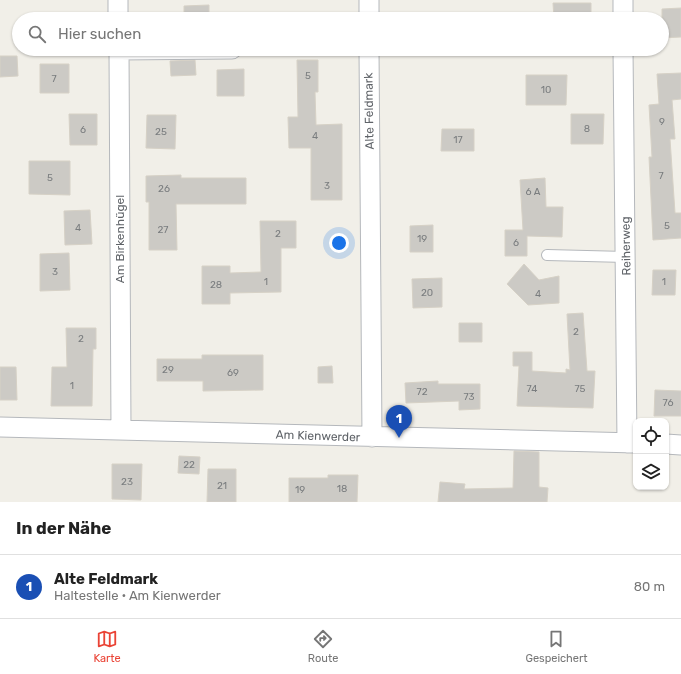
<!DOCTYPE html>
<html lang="de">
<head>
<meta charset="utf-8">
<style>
	body { margin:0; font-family:Rubik,sans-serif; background:#f6f6f6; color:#222 }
	.controls { position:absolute; right:12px; bottom:12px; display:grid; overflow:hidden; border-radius:8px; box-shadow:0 1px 3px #0004 }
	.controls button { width:36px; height:36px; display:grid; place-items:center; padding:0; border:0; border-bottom:1px solid #e0e0e0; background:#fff; color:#222; font:20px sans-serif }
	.you { position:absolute; left:339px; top:243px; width:14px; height:14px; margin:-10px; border:3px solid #fff; border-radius:50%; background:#1a73e8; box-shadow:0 0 0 6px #1a73e833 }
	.badge { display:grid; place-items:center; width:26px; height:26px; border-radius:50%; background:#ea4335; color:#fff; font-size:13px; font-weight:700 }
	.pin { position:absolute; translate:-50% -33px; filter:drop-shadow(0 1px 2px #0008) }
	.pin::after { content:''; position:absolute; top:21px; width:14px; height:12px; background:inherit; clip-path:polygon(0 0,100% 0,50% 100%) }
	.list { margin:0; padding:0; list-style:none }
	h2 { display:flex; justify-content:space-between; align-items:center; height:52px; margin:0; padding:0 16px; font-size:17px }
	h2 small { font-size:13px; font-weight:400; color:#767676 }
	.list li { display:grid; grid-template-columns:26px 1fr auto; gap:12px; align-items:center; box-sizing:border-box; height:64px; padding:0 16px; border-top:1px solid #e0e0e0 }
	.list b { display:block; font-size:15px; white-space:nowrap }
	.list p { margin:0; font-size:13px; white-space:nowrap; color:#767676 }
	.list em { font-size:13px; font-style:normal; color:#767676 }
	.icon { flex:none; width:22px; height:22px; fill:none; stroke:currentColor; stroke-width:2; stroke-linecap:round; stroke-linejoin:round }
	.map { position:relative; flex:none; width:681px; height:502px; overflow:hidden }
	.search { position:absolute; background:#fff; box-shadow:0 1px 3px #0004; left:12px; right:12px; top:12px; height:44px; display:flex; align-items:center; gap:10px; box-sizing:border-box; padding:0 14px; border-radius:22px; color:#767676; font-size:15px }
	.sheet { height:116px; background:#fff }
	nav { display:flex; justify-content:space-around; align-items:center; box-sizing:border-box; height:56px; border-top:1px solid #e0e0e0; background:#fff; font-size:11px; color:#767676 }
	nav a { display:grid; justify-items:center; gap:2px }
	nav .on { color:#ea4335 }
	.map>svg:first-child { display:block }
	.building { fill:#cccac5; stroke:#d6d1c6 }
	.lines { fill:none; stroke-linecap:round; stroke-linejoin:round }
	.lane-casing { stroke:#b5b8bc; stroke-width:12 }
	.street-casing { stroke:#b5b8bc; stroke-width:21 }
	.lane { stroke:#fff; stroke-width:10 }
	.street { stroke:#fff; stroke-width:19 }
	.labels { text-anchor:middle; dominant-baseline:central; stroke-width:3; stroke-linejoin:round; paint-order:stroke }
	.number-label { font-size:10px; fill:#7a7d7f }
	.street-label { font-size:12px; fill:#5f6368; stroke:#fff }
</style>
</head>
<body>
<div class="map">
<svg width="681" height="502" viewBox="0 0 681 502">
	<rect width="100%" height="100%" fill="#f1efe8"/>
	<path class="building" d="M 553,3 L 591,3 L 591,19 L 554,19 Z
		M 209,5 L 209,19 L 184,19 L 184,6 Z
		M 681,8 L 681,37 L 662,38 L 662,9 Z
		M 0,56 L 17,56 L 18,76 L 0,77 Z
		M 195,60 L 196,75 L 171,76 L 170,61 Z
		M 297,60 L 318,60 L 318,92 L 315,92 L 316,125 L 342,124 L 342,200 L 311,200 L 311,148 L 289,148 L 288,117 L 298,117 Z
		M 40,64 L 69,64 L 69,93 L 40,93 Z
		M 244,69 L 244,96 L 217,96 L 217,70 Z
		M 681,73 L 681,99 L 672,100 L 675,139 L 670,139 L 675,213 L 681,213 L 681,238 L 653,240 L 649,157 L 652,157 L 649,105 L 659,104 L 657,74 Z
		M 526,75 L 567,75 L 566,105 L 526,105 Z
		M 69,114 L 97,114 L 97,145 L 70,145 Z
		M 571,114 L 604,114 L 603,144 L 571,144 Z
		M 147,115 L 176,115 L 175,149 L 146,148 Z
		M 442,129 L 474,129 L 474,151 L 441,151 Z
		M 29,161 L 70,161 L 70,195 L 29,194 Z
		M 181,175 L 181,178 L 246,178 L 246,204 L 176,204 L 177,250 L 149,250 L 149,202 L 146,202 L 146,176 Z
		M 545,178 L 546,207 L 563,207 L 562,237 L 527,236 L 527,256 L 505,256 L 505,230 L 523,230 L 520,180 Z
		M 90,210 L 92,244 L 65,245 L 64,211 Z
		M 260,221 L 296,221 L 296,248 L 281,248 L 281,292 L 230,293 L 230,304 L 202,304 L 202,266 L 230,266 L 230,273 L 261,272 Z
		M 433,225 L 433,252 L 410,252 L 410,226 Z
		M 69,253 L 70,290 L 40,291 L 40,254 Z
		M 524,264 L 539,280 L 559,276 L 559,303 L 528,305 L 507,284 Z
		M 653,270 L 676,270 L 675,295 L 652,295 Z
		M 442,278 L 442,307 L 413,308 L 412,279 Z
		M 583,313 L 587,371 L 595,371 L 593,408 L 517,406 L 519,366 L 513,366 L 513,352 L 532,352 L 532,371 L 566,373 L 566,369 L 570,370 L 567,314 Z
		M 459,323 L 482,323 L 482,342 L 459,342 Z
		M 66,328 L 96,328 L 96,349 L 93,349 L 92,406 L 51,406 L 52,367 L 67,367 Z
		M 202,355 L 263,355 L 263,390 L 203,391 L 203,381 L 157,381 L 157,359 L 202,359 Z
		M 332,366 L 333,383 L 318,383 L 318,367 Z
		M 0,367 L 16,367 L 17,400 L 0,400 Z
		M 438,381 L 438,384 L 480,384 L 480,409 L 459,410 L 459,401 L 406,403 L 405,383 Z
		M 655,390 L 681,391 L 681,416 L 654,416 Z
		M 514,451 L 539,452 L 539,487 L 548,488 L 547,502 L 438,502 L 440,482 L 465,484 L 464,489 L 513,488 Z
		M 179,456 L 200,457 L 199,474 L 178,473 Z
		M 112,464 L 142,464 L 141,500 L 112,499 Z
		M 208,469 L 236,469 L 236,502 L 207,502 Z
		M 328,475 L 358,475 L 357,502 L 289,502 L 289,478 L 328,478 Z"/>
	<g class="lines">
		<g class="lane-casing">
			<path id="lane" d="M 547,255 L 626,257"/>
		</g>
		<g class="street-casing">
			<path id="street" d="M 118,0 L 118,19
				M 623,0 L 623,19
				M 369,19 L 369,0
				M 119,49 L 121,430
				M 369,49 L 372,437
				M 623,49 L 627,443
				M 119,50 L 232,49
				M 0,427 L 636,443
				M 666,444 L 681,445"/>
		</g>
		<use href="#lane" class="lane"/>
		<use href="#street" class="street"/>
	</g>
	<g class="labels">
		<g class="number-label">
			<text x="308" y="76">5</text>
			<text x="54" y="79">7</text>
			<text x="546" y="90">10</text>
			<text x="662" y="122">9</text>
			<text x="587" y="129">8</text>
			<text x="83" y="130">6</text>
			<text x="161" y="132">25</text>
			<text x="315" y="136">4</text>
			<text x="458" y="140">17</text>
			<text x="661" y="176">7</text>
			<text x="50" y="178">5</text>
			<text x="327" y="186">3</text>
			<text x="164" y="189">26</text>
			<text x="533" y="192">6 A</text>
			<text x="667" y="226">5</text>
			<text x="78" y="228">4</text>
			<text x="163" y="230">27</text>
			<text x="278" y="234">2</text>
			<text x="422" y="239">19</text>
			<text x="516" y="243">6</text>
			<text x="55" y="272">3</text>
			<text x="266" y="282">1</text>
			<text x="664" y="282">1</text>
			<text x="216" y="285">28</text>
			<text x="427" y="293">20</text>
			<text x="538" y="294">4</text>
			<text x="576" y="332">2</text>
			<text x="81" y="339">2</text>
			<text x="168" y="370">29</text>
			<text x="233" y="373">69</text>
			<text x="72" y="386">1</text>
			<text x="532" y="389">74</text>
			<text x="580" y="389">75</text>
			<text x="422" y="392">72</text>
			<text x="469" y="397">73</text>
			<text x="668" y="403">76</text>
			<text x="189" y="465">22</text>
			<text x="127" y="482">23</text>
			<text x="222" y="486">21</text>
			<text x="342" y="489">18</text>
			<text x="300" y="490">19</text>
		</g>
		<g class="street-label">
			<text transform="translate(369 111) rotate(-91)">Alte Feldmark</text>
			<text transform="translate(120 239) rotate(-90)">Am Birkenhügel</text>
			<text transform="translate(626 246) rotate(-91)">Reiherweg</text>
			<text transform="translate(318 436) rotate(2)">Am Kienwerder</text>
		</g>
	</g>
</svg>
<div class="controls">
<button><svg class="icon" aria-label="locate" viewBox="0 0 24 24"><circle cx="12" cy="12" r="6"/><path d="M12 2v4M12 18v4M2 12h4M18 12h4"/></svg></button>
<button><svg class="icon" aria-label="layers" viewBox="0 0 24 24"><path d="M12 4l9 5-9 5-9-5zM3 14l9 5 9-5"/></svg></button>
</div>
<div class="you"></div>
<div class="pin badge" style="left:399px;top:438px;background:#1a4fb4">1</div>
<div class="search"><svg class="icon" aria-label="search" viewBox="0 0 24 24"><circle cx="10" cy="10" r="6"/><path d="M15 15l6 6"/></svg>Hier suchen</div>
</div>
<section class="sheet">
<h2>In der Nähe<small></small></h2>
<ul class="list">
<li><span class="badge" style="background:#1a4fb4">1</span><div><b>Alte Feldmark</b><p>Haltestelle · Am Kienwerder</p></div><em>80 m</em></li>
</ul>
</section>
<nav>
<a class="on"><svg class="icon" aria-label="map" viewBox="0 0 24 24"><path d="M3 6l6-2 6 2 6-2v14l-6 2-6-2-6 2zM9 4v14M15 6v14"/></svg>Karte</a>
<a><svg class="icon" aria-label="directions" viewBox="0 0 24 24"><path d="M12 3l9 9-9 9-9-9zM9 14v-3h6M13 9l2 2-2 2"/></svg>Route</a>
<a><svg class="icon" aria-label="saved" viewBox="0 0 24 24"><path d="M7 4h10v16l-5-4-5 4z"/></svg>Gespeichert</a>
</nav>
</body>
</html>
